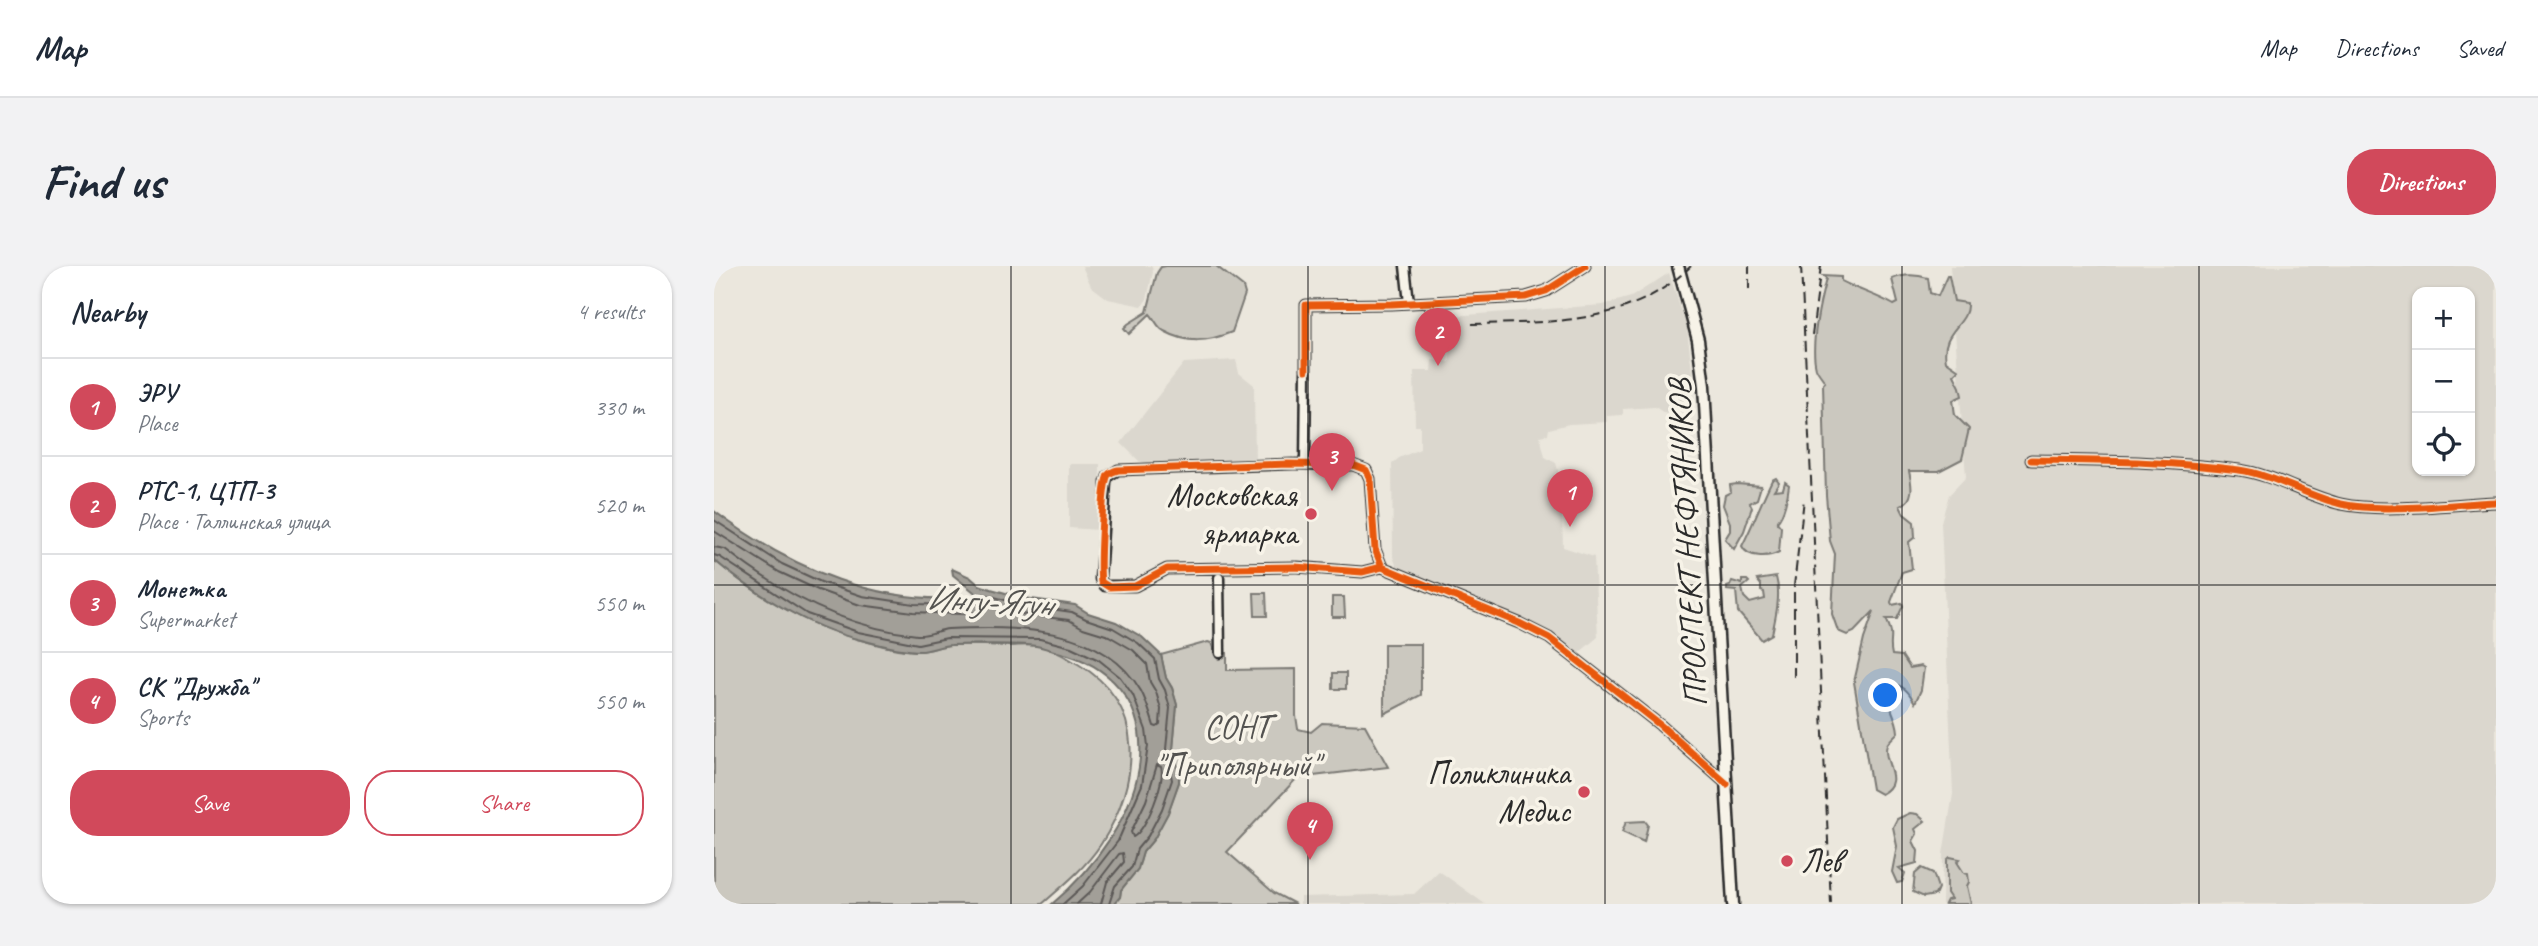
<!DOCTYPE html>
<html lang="en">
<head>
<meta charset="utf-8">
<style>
	body { margin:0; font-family:Caveat,sans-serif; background:#f2f2f3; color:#1f2937 }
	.controls { position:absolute; right:21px; top:21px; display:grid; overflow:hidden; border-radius:14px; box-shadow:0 2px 5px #0004 }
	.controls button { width:63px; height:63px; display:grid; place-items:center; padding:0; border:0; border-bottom:2px solid #e0e1e3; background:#fff; color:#1f2937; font:35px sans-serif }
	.you { position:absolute; left:1172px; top:430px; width:24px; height:24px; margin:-18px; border:5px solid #fff; border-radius:50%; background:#1a73e8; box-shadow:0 0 0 10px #1a73e833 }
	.badge { display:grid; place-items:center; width:46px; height:46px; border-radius:50%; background:#d1495b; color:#fff; font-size:23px; font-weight:700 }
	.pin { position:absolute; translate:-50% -58px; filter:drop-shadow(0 2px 4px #0008) }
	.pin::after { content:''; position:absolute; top:37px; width:24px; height:21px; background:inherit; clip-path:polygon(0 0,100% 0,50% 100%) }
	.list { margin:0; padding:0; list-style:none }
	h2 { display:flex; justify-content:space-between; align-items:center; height:91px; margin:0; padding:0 28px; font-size:30px }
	h2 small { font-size:23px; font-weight:400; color:#747a83 }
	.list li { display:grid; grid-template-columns:46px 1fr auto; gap:21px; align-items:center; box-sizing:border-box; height:98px; padding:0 28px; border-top:2px solid #e0e1e3 }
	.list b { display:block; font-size:26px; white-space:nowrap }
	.list p { margin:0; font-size:23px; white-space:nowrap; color:#747a83 }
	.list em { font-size:23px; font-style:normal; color:#747a83 }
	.actions { display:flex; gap:14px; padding:21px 28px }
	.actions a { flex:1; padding:16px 0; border:2px solid #d1495b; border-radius:28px; text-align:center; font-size:24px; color:#d1495b }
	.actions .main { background:#d1495b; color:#fff }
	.icon { flex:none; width:38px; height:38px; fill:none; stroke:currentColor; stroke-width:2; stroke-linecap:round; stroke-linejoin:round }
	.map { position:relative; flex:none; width:1782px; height:638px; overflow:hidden; border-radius:28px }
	header { display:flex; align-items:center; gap:42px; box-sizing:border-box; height:98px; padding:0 35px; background:#fff; border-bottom:2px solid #e0e1e3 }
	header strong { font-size:33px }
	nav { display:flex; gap:38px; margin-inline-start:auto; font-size:24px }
	.intro { display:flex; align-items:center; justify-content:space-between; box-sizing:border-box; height:168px; padding:0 42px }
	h1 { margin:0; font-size:49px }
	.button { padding:18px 32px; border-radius:28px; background:#d1495b; color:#fff; font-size:24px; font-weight:700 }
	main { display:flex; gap:42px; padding:0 42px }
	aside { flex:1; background:#fff; border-radius:28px; box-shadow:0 2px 5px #0004 }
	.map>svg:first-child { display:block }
	.built { fill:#dbd7ce; fill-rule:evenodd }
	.green { fill:#cbc8bf; stroke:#7b7a75; stroke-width:2 }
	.water { fill:#a29f98; stroke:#72716c; stroke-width:2 }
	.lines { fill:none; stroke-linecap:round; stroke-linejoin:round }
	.shore { stroke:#5b5957; stroke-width:2 }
	.minor-casing { stroke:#2b2b2b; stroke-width:13 }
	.major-casing { stroke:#2b2b2b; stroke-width:15 }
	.minor { stroke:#f7f3e8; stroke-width:8 }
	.major { stroke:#f7f3e8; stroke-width:10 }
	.rail { stroke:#2b2b2b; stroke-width:2; stroke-dasharray:10 5; stroke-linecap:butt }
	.cycleway-casing { stroke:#f7f3e8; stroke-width:11 }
	.cycleway { stroke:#e8590c; stroke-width:7 }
	.grid { fill:none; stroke:#2b2b2b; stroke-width:2; stroke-opacity:0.55 }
	.poi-dot { fill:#d1495b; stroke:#f7f3e8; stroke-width:2.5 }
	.labels { text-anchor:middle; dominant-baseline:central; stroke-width:7; stroke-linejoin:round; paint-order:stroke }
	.poi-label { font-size:33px; fill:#2b2b2b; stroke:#f7f3e8; text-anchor:end }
	.street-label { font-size:33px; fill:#2b2b2b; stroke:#f7f3e8 }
	.park-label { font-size:33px; fill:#535250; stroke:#f7f3e8 }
	.water-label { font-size:35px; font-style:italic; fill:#555451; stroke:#f7f3e8 }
</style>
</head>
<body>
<header>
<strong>Map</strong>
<nav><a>Map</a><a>Directions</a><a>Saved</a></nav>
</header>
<div class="intro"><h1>Find us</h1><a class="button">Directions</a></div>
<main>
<aside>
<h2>Nearby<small>4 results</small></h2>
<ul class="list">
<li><span class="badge">1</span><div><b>ЭРУ</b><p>Place</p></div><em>330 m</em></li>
<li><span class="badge">2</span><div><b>РТС-1, ЦТП-3</b><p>Place · Таллинская улица</p></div><em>520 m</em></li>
<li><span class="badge">3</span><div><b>Монетка</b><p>Supermarket</p></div><em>550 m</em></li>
<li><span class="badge">4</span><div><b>СК &quot;Дружба&quot;</b><p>Sports</p></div><em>550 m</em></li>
</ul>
<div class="actions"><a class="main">Save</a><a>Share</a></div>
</aside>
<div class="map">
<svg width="1782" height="638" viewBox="0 0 1782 638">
	<rect width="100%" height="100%" fill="#ebe7dd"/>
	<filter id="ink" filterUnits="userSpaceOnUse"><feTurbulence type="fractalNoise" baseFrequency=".0143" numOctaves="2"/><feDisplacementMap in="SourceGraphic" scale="14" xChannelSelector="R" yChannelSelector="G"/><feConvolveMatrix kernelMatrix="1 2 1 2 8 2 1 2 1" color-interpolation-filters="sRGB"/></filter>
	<g filter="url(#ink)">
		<path class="built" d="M 368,0 L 438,0 L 439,6 L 433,33 L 428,40 L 394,33 L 377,20 Z
			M 1236,0 L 1782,0 L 1782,638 L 1228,638 L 1229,588 L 1239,528 L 1227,256 L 1235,229 L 1252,211 ZM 1703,26 L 1756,26 L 1756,205 L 1703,205 Z
			M 955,7 L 973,62 L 979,114 L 968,120 L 973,129 L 974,136 L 957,141 L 952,148 L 941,141 L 909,143 L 909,149 L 893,150 L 893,156 L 855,158 L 835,163 L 834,168 L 826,170 L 831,191 L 842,197 L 847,216 L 849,281 L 880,291 L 884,371 L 860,391 L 835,372 L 694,313 L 683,301 L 679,291 L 678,198 L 685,192 L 706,183 L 706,160 L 701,160 L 700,105 L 717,105 L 718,94 L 736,96 L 738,50 L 889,39 L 917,31 Z
			M 522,94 L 525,107 L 540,119 L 541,199 L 440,200 L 425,195 L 407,177 L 470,97 Z
			M 355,198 L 386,198 L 385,264 L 355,262 Z
			M 725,605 L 771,638 L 586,638 L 586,631 L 700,628 Z"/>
		<path class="green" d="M 452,0 L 502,0 L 529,21 L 531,28 L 518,66 C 493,76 474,78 450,65 C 443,61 441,53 436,48 L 415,68 L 410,62 L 414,58 L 433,46 L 443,7 L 447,1 Z
			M 1108,10 L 1127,11 L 1127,15 C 1144,24 1163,29 1180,39 L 1184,37 L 1178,13 C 1190,8 1201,8 1214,12 L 1216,27 L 1224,30 L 1233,10 L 1235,10 L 1240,35 L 1253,37 C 1255,59 1226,64 1232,95 L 1245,104 L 1240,109 L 1246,121 L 1248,130 L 1239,134 L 1241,149 L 1255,163 L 1248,193 L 1225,205 L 1195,205 C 1198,219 1201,234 1186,240 L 1190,248 L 1200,256 L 1201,271 L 1195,276 L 1198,303 L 1188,306 L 1177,336 L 1178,339 L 1188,337 L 1189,340 L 1183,353 L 1172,353 C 1182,373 1174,372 1178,389 L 1188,390 L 1196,402 L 1207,400 L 1210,402 L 1207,424 L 1201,437 C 1195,426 1190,419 1174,416 L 1171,418 C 1170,434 1183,449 1184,466 C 1181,470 1175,474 1173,479 C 1167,495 1192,515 1167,528 L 1158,523 L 1140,416 L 1150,373 L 1160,345 L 1140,366 L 1133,369 L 1124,365 L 1118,348 L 1121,288 L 1116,275 L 1112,229 L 1109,118 L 1111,116 C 1108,111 1104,107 1102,102 C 1096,79 1106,35 1112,13 Z
			M 1062,212 L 1065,216 L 1060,224 L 1069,223 L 1071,216 L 1075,219 C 1074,229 1070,249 1063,256 L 1067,261 L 1065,286 C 1054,292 1033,292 1028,280 C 1040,257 1047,236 1058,214 Z
			M 1023,218 L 1047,220 L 1043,233 L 1036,237 L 1038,241 L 1030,265 L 1020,283 L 1011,273 L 1016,265 L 1016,257 L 1009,239 L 1011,229 L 1017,226 L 1016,219 Z
			M 0,294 C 39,327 93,360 143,373 C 161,378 185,385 205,385 C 216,385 225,380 236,379 C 255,378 275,379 294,380 C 304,380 316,378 326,380 C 340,383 352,391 364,398 C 434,438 426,517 387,578 C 372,601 349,620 328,638 L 0,638 Z
			M 1062,311 C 1067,328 1062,350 1058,368 L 1048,374 L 1024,346 L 1022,325 L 1013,324 L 1013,321 L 1016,320 L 1018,315 L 1028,318 L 1028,314 L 1033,314 L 1035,316 L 1028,322 L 1030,331 L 1036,337 L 1051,333 L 1050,326 L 1047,325 L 1047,319 L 1043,314 Z
			M 540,327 L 552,327 L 553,350 L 541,350 Z
			M 618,331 L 630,331 L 631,351 L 618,351 Z
			M 494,376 L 497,377 L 501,387 L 513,387 L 513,404 L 582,403 L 582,450 L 584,463 L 597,466 L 608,457 L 651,459 L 674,501 L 583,512 L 513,586 L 560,627 L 581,638 L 400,638 L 406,631 L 407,624 L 426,596 L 429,586 L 440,573 L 454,546 L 465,516 L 465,507 L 459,483 L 463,439 L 458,422 L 452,412 L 447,389 Z
			M 670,378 L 707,378 L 707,429 L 670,448 Z
			M 619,407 L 632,407 L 632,423 L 619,423 Z
			M 1196,547 L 1203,548 L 1211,555 L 1201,563 L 1203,568 L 1199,575 L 1204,585 L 1203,597 L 1185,602 L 1191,607 L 1188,616 L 1183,617 L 1178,606 L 1183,580 L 1179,561 L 1183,553 Z
			M 931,555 L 934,559 L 930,576 L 908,566 L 912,556 Z
			M 1236,591 L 1246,593 L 1243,596 L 1250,607 L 1254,608 L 1255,616 L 1253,620 L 1257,638 L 1231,638 L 1233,634 L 1237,633 L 1233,627 L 1233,594 Z
			M 1208,602 L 1219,607 L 1224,622 L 1221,629 L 1210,631 L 1199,626 L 1201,608 Z"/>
		<path class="water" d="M 0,245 C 76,302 168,343 265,330 L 239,309 L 238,303 L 256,311 L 265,319 L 277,323 L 310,332 L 361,339 L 374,347 L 402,356 L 428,371 L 447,389 L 452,412 L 458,422 L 463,439 L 459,483 L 465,507 L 465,516 L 454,547 L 440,573 L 429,586 L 424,603 L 407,624 L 406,631 L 400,638 L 338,638 C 379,604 422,547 426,492 C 430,435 395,398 343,386 C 336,384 329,381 322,380 C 295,377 265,378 237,379 C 227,379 217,385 206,385 C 187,385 162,378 143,373 C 95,361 38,326 0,294 Z"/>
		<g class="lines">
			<path class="shore" d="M 0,254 L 68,298 L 107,316 L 148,330 L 200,338 L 250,339 L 264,337 L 273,329 L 309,339 L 358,346 L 372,353 L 399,362 L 424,377 L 441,393 L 445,413 L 451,424 L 456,442 L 452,483 L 458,514 L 448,543 L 434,570 L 423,583 L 418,601 L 401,620 L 395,638
				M 0,265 L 65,306 L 104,324 L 146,339 L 199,346 L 249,348 L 266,346 L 277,340 L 307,348 L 355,354 L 369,362 L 395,370 L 419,384 L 433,398 L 436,416 L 442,426 L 447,443 L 446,459 L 443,461 L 440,460 C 436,448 433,436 427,425 C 389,359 301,360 234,363 C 224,364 214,370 203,369 C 131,362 67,327 11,283 L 0,281
				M 0,289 L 6,291 L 93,348 L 144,366 L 204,378 L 233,372 L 326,373 L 357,381 L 385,394 L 406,411 L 419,429 L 432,464 L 434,480 L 428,519 L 404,575 L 369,620 L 349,638
				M 443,499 L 447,501 C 452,515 432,565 419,571 L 417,566 L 432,535 Z
				M 363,638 L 376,626 L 405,588 L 409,587 L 410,596 L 393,616 L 387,638"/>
			<g class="minor-casing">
				<path id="minor" d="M 691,0 L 695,37
					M 592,104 L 592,39 L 678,38 L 812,31 L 832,25 L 871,0
					M 1317,194 C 1386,195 1457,195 1525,204 C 1561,209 1592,230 1627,238 C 1669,247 1737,238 1782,236
					M 579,198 L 404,204 L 394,210 L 392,216 L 386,313 L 391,320 L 421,320 L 453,303 L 581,301
					M 581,198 L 639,199 L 652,204 L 656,213 L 661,283 L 668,301
					M 591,198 L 592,105
					M 583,301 L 648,306 L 668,301
					M 668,301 L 805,357 L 835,372 L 946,459 L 1013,518
					M 505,312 L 506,387"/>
			</g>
			<g class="major-casing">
				<path id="major" d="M 964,0 L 984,74 L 990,120 L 1019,638"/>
			</g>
			<use href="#minor" class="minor"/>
			<use href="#major" class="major"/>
			<path class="rail" d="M 1087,0 L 1117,638
				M 1035,23 L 1035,0
				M 758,58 C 837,56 916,60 977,0
				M 1098,69 L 1107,0
				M 1080,411 L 1080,320 L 1090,233"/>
			<g class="cycleway-casing">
				<path id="cycleway" d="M 592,104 L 592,39 L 678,38 L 812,31 L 832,25 L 871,0
					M 1317,194 C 1386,195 1457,195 1525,204 C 1561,209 1592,230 1627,238 C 1669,247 1737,238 1782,236
					M 574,198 L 639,199 L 652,204 L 656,213 L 661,283 L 668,301 L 648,306 L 581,301 L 453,303 L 421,320 L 395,321 L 387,316 C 385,302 388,219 394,209 C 397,206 400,205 404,204 Z
					M 668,301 L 805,357 L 835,372 L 946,459 L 1013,518"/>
			</g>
			<use href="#cycleway" class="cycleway"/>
		</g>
	</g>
	<path class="grid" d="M 297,0 L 297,638M 594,0 L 594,638M 891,0 L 891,638M 1188,0 L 1188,638M 1485,0 L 1485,638M 0,319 L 1782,319"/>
	<g class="poi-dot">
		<circle cx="597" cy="248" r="7"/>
		<circle cx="870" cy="526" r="7"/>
		<circle cx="1073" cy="595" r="7"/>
	</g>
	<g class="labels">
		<g class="poi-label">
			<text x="583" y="229">Московская<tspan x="583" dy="38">ярмарка</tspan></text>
			<text x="856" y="507">Поликлиника<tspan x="856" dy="38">Медис</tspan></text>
			<text x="1087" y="595" text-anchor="start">Лев</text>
		</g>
		<g class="street-label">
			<text transform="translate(973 277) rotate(-93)">ПРОСПЕКТ НЕФТЯНИКОВ</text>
		</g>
		<g class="park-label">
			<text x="523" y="461">СОНТ<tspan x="523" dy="38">"Приполярный"</tspan></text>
		</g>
		<g class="water-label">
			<text transform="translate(275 335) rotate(3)">Ингу-Ягун</text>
		</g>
	</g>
</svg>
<div class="controls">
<button>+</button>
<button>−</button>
<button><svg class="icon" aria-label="locate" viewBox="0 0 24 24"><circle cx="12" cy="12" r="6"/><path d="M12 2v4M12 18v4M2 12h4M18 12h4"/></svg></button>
</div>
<div class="you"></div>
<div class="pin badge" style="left:856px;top:261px">1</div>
<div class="pin badge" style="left:724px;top:100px">2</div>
<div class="pin badge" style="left:618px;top:225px">3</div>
<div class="pin badge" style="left:596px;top:594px">4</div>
</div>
</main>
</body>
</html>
